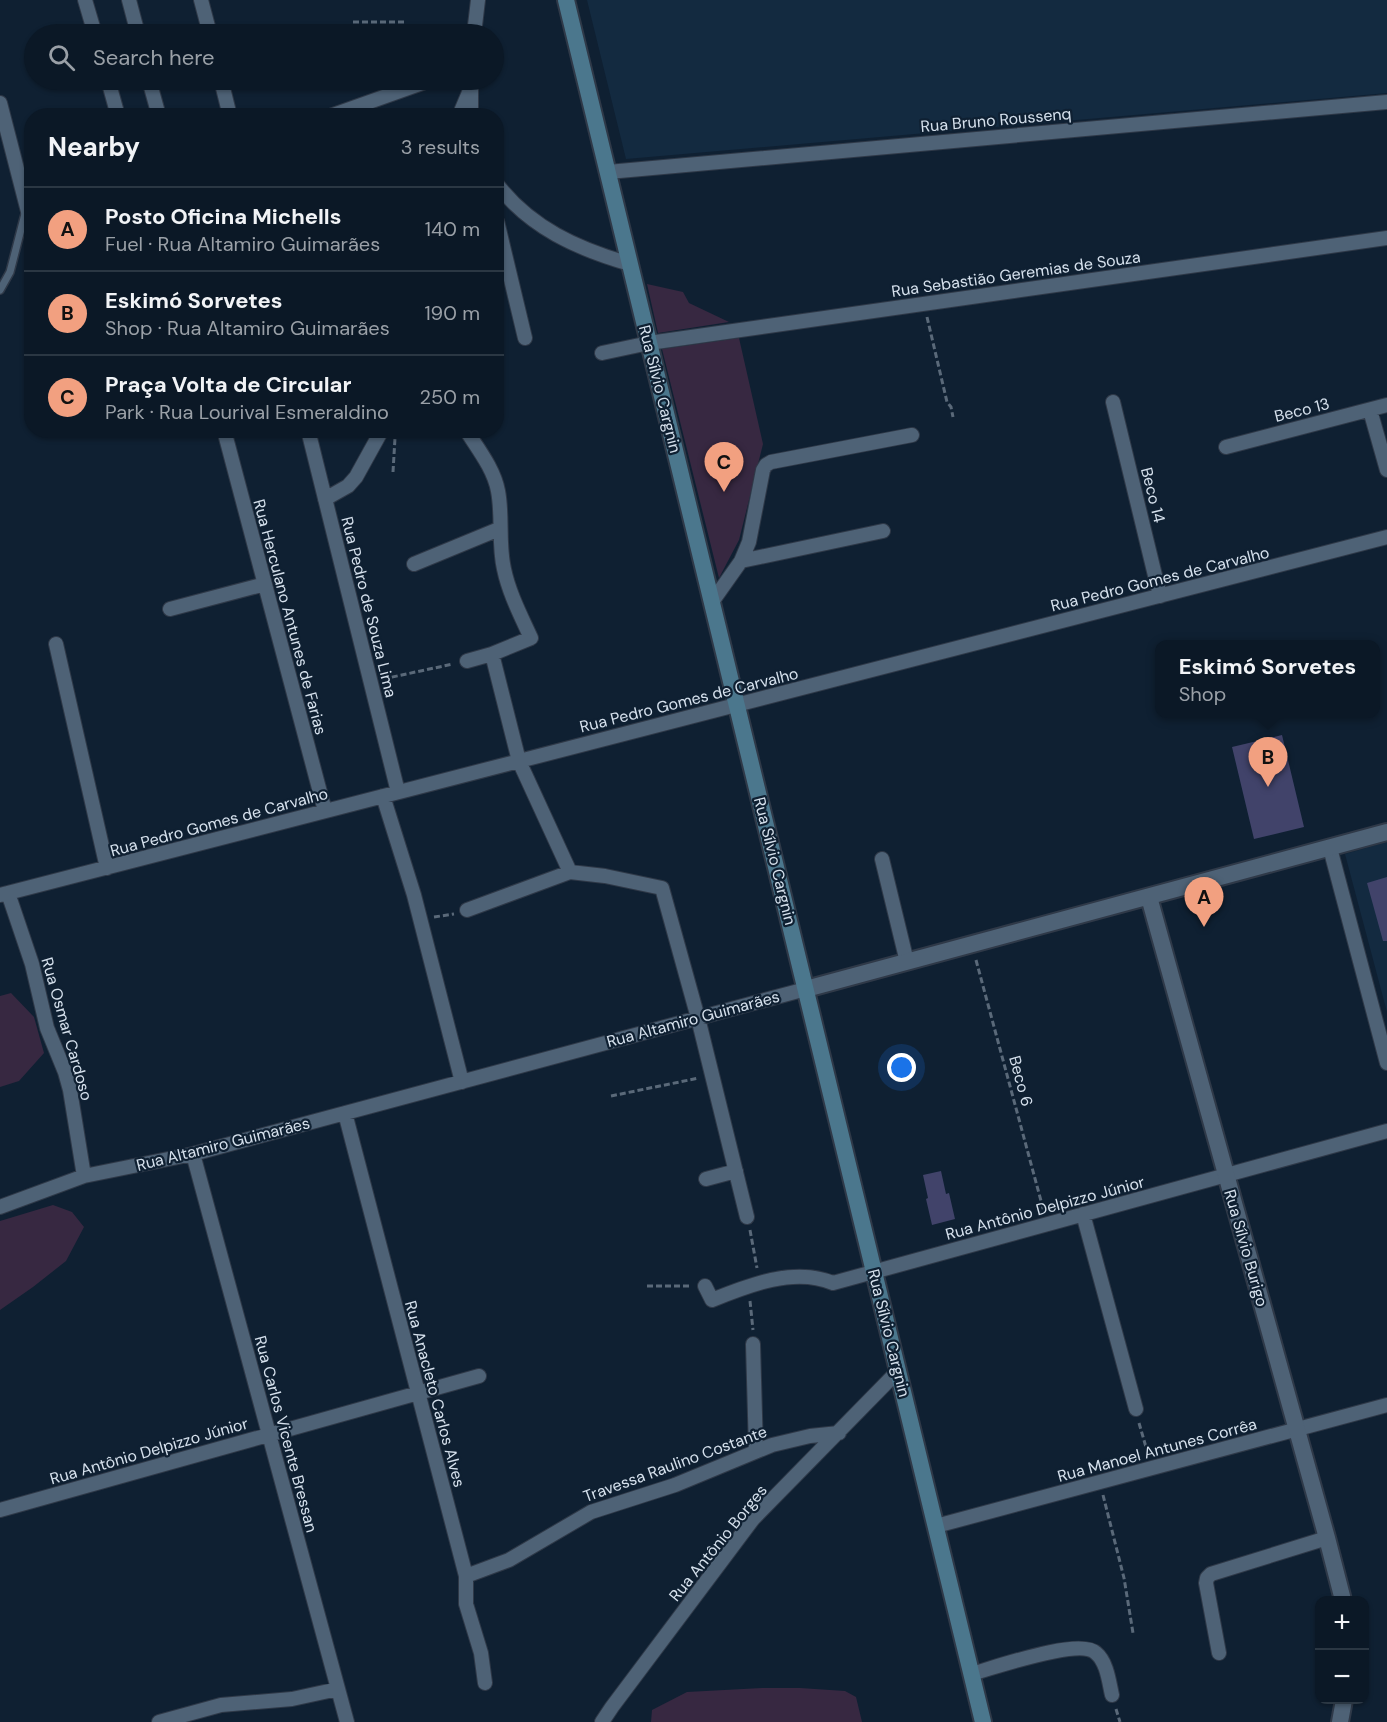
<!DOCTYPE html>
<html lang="en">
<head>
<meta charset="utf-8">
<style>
	body { margin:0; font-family:"DM Sans",sans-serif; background:#14212e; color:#f1f3f6 }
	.controls { position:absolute; right:18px; bottom:18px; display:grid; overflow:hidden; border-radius:12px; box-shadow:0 2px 4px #0004 }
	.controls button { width:54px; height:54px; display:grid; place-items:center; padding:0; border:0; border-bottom:2px solid #2b3743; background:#0b1826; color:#f1f3f6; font:30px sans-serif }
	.you { position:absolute; left:902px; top:1068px; width:21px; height:21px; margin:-15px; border:4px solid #fff; border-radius:50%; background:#1a73e8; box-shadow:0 0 0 9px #1a73e833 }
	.badge { display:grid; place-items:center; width:39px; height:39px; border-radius:50%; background:#f2a080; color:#111; font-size:20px; font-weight:700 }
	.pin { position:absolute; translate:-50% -50px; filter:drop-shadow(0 2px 3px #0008) }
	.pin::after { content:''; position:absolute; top:32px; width:21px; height:18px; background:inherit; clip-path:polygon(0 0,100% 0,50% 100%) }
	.popup { position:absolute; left:1155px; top:640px; width:225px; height:78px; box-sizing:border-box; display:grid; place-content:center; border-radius:12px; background:#0b1826; filter:drop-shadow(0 2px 4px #0005); font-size:20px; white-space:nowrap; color:#9aa0a7 }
	.popup b { font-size:22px; color:#f1f3f6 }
	.popup::after { content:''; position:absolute; left:50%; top:100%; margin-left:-12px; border:12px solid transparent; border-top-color:#0b1826 }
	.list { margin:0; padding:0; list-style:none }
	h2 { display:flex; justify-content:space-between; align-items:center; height:78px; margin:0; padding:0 24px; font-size:26px }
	h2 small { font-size:20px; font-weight:400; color:#9aa0a7 }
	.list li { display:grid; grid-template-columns:39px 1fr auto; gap:18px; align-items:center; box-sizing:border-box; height:84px; padding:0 24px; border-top:2px solid #2b3743 }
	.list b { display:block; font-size:22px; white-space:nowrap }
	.list p { margin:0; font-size:20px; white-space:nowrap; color:#9aa0a7 }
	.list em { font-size:20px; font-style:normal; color:#9aa0a7 }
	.icon { flex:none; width:33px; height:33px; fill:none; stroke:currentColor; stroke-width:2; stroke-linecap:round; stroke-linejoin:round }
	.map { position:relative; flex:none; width:1387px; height:1722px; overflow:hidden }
	.search { position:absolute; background:#0b1826; box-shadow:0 2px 4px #0004; left:24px; top:24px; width:480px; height:66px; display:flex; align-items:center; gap:15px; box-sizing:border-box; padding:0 21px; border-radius:33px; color:#9aa0a7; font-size:22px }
	.panel { position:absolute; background:#0b1826; box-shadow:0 2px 4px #0004; left:24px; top:108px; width:480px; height:330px; border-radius:24px }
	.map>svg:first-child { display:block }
	.built { fill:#132a40 }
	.green { fill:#372841 }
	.building { fill:#41436a }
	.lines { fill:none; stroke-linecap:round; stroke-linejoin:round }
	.service-casing { stroke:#2f3948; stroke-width:10 }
	.minor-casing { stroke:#2f3948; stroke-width:16 }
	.tertiary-casing { stroke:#2f3948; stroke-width:20 }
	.secondary-casing { stroke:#2f3948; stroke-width:20 }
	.path { stroke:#5a6979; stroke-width:3; stroke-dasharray:6 3; stroke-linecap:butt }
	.service { stroke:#4e6276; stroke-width:7 }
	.minor { stroke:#4e6276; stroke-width:14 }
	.tertiary { stroke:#4e6276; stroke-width:16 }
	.secondary { stroke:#4b778d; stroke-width:16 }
	.labels { text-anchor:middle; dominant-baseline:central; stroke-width:4.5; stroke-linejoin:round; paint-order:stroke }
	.street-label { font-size:16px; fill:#d6e1ed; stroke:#0f2032 }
</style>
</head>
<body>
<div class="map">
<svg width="1387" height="1722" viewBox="0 0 1387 1722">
	<rect width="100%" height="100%" fill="#0f2032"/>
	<path class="built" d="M 587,0 L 1387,0 L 1387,93 L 626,159 Z
		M 1387,842 L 1387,1012 L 1345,854 Z"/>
	<path class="green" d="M 647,284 L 683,292 L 689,303 L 729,322 L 658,333 Z
		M 739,338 L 763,444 L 739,540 L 719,578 L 662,349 Z
		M 11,993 L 34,1017 L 44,1053 L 19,1081 L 0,1087 L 0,996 Z
		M 53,1205 L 72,1212 L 84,1227 L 66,1261 L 33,1287 L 0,1310 L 0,1221 Z
		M 762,1688 L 800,1688 L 845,1691 L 856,1697 L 862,1722 L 651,1722 L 652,1710 L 687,1692 Z"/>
	<path class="building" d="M 1282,735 L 1304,827 L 1254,839 L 1232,747 Z
		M 1387,877 L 1387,941 L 1383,941 L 1367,883 Z
		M 941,1171 L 946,1194 L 949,1193 L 955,1219 L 932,1225 L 926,1199 L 928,1198 L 923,1175 Z"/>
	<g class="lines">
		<g class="service-casing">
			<path id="service" d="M 0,290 L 10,272 L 25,214"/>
		</g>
		<g class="minor-casing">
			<path id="minor" d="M 85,0 L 95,34
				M 129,0 L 138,34
				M 201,0 L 210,34
				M 474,34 L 478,0
				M 108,80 L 118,116
				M 149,80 L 159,116
				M 221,80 L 230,116
				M 471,80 L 471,116
				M 0,103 L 32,227
				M 330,116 L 431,80
				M 459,116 L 470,90
				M 608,172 L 1387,102
				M 496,183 C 530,228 578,249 630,264
				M 497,221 L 525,338
				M 602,353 L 649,343 L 1387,238
				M 1113,402 L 1160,596
				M 1370,410 L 1387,470
				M 224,430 L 325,811
				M 308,430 L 398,792
				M 466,430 C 478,449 494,469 498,491 C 503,517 498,543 504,569 C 509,593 521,616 531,638 L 492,654 L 519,761 L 570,872
				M 1226,447 L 1387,405
				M 325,499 L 348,486 L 356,477 L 382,430
				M 741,561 L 883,531
				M 414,564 L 499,529
				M 712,602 L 741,561 L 749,542 L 763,470 L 766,465 L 771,462 L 912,435
				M 170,609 L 265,584
				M 56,644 L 107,868
				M 467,661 L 492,654
				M 383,796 L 414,895 L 462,1082
				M 1330,848 L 1387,1063
				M 882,859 L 907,962
				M 8,893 L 32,964 L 47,1028 L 65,1072 L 70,1090 L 84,1176
				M 0,895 L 1387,537
				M 467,910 L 570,872 L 605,876 L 662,888 L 698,1018 L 747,1217
				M 345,1113 L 466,1576 L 466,1604 L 481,1653 L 485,1683
				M 193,1154 L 347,1722
				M 706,1179 L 736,1171
				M 0,1207 L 84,1176 L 193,1154 L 806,989
				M 1083,1214 L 1136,1409
				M 705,1286 L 712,1300 C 749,1285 794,1267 833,1283 L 1387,1131
				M 753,1344 L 756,1451
				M 0,1510 L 479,1376
				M 936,1526 L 1387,1405
				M 466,1576 L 509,1560 L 591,1512 L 675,1485 L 772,1445 L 810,1436 L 839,1433
				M 1219,1653 L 1206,1583 L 1207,1578 L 1211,1574 L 1327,1538
				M 971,1674 C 994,1668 1080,1637 1096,1653 C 1107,1662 1109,1682 1112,1695
				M 159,1722 L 221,1705 L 292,1699 L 338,1689
				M 602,1722 L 612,1707 L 753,1519 L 898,1371"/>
		</g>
		<g class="tertiary-casing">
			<path id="tertiary" d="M 1149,897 L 1327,1538 L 1343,1600
				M 806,989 L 1387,832
				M 1340,1722 L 1344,1700"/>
		</g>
		<g class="secondary-casing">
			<path id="secondary" d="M 566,0 L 983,1722"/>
		</g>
		<path class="path" d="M 353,22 L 404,22 L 407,34
			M 927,317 L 947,402 L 951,407 L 953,417
			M 393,472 L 395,438
			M 383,679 L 453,664
			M 434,917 L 454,914
			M 976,960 L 1044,1212
			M 611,1096 L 699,1078
			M 750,1230 L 757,1268
			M 647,1286 L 690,1286
			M 750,1301 L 753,1330
			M 1139,1423 L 1148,1454
			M 1103,1495 L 1124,1578 L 1133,1633
			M 1116,1709 L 1120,1722"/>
		<use href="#service" class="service"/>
		<use href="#minor" class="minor"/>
		<use href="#tertiary" class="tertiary"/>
		<use href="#secondary" class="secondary"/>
	</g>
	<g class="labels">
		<g class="street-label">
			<text transform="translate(996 120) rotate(-5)">Rua Bruno Roussenq</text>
			<text transform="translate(1016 274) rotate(-8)">Rua Sebastião Geremias de Souza</text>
			<text transform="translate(660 389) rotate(76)">Rua Sílvio Cargnin</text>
			<text transform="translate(1302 410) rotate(-14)">Beco 13</text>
			<text transform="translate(1153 495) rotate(76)">Beco 14</text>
			<text transform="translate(1160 579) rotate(-14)">Rua Pedro Gomes de Carvalho</text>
			<text transform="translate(369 607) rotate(76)">Rua Pedro de Souza Lima</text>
			<text transform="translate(290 617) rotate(75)">Rua Herculano Antunes de Farias</text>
			<text transform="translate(689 700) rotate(-14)">Rua Pedro Gomes de Carvalho</text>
			<text transform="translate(219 822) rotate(-15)">Rua Pedro Gomes de Carvalho</text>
			<text transform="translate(775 861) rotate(76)">Rua Sílvio Cargnin</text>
			<text transform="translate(693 1019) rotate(-15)">Rua Altamiro Guimarães</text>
			<text transform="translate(67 1029) rotate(74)">Rua Osmar Cardoso</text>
			<text transform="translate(1021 1081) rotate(75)">Beco 6</text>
			<text transform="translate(223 1144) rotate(-14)">Rua Altamiro Guimarães</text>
			<text transform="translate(1045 1208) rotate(-15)">Rua Antônio Delpizzo Júnior</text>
			<text transform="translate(1246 1248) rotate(74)">Rua Sílvio Burigo</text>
			<text transform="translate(889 1333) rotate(76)">Rua Sílvio Cargnin</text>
			<text transform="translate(435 1394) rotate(75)">Rua Anacleto Carlos Alves</text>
			<text transform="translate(286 1434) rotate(75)">Rua Carlos Vicente Bressan</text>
			<text transform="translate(1157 1450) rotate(-15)">Rua Manoel Antunes Corrêa</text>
			<text transform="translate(149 1451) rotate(-16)">Rua Antônio Delpizzo Júnior</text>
			<text transform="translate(675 1464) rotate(-20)">Travessa Raulino Costante</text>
			<text transform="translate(718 1543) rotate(-51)">Rua Antônio Borges</text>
		</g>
	</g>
</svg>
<div class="controls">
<button>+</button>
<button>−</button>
</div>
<div class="you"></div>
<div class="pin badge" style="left:1204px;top:927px">A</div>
<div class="pin badge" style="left:1268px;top:787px">B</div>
<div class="popup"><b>Eskimó Sorvetes</b>Shop</div>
<div class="pin badge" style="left:724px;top:492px">C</div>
<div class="search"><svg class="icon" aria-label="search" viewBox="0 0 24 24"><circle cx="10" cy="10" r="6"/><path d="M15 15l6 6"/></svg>Search here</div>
<section class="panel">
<h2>Nearby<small>3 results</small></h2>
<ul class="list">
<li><span class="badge">A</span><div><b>Posto Oficina Michells</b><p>Fuel · Rua Altamiro Guimarães</p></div><em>140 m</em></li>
<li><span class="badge">B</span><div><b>Eskimó Sorvetes</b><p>Shop · Rua Altamiro Guimarães</p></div><em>190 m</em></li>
<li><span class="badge">C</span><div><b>Praça Volta de Circular</b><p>Park · Rua Lourival Esmeraldino</p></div><em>250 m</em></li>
</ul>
</section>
</div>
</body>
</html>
